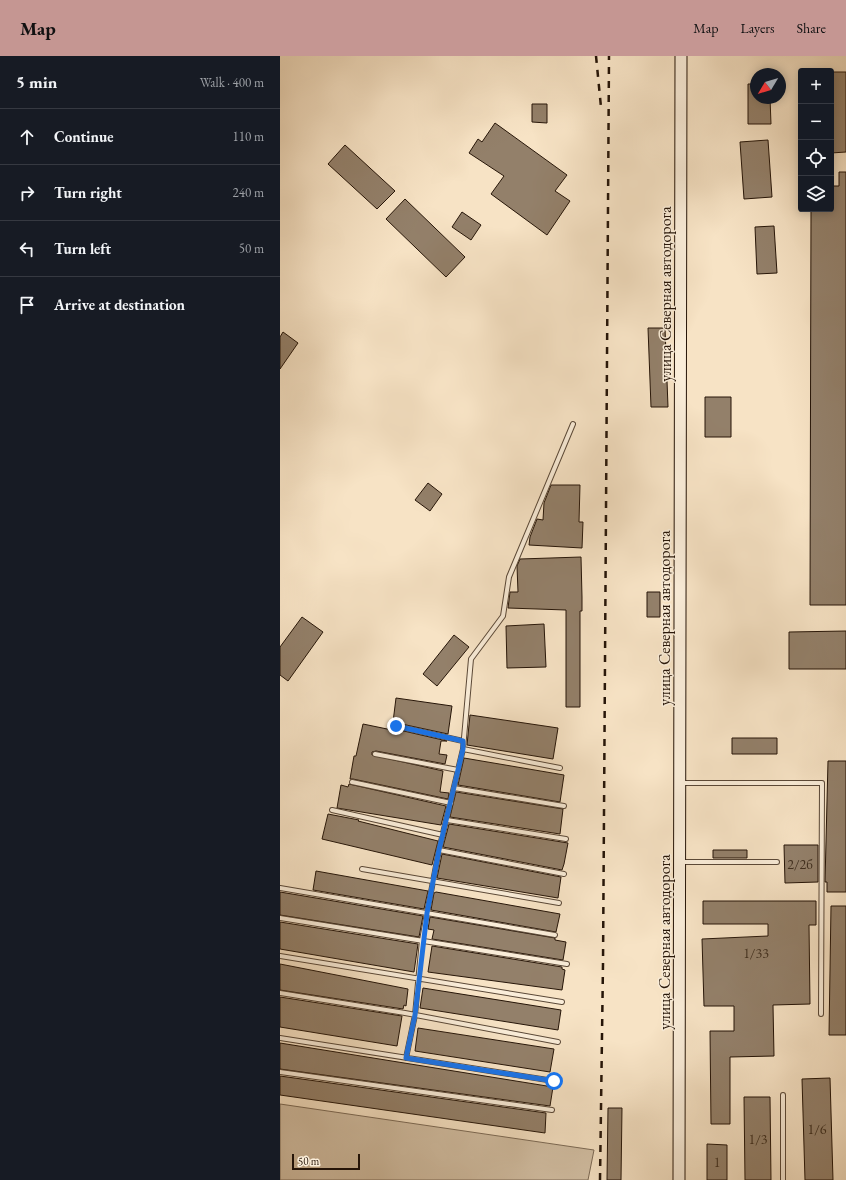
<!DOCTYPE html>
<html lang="en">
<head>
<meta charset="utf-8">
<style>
	body { margin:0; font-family:"EB Garamond",serif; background:#20242c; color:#f1f3f6 }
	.controls { position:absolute; right:12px; top:12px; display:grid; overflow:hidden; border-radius:4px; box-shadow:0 2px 10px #0003 }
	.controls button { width:36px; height:36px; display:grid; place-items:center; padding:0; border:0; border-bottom:1px solid #363941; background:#171b24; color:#f1f3f6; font:20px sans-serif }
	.compass { position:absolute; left:470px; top:12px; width:36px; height:36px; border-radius:50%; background:#171b24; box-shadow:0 2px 10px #0003; rotate:232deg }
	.scale { position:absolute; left:12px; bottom:10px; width:68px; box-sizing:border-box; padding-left:4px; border:2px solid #261508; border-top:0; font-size:11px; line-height:14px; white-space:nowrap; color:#261508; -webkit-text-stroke:3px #faedd9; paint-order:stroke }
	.stop { position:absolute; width:12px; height:12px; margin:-9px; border:3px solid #1a73e8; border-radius:50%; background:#fff }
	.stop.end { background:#1a73e8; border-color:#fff; box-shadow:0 1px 4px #0008 }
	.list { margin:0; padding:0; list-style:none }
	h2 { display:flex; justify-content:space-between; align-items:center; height:52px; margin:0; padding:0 16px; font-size:17px }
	h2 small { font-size:13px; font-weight:400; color:#9ea1a6 }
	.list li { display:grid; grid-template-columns:26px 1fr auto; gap:12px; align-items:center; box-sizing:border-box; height:56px; padding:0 16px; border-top:1px solid #363941 }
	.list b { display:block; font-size:15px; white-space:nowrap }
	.list em { font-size:13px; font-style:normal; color:#9ea1a6 }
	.icon { flex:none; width:22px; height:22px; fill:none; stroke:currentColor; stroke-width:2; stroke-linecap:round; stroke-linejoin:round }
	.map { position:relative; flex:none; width:566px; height:1124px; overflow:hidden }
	header { display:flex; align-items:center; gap:24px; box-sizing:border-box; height:56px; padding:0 20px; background:#c59692; color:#111 }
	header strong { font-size:19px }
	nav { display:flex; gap:22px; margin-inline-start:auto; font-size:14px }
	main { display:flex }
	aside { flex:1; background:#171b24 }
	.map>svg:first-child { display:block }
	.green { fill:#d3c0a5; stroke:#7c6a56 }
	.building { fill:#93806a; stroke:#261508 }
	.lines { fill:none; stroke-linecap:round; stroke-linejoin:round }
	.service-casing { stroke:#5a4837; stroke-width:6 }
	.secondary-casing { stroke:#261508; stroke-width:13 }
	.service { stroke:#faedd9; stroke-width:4 }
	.secondary { stroke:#faedd9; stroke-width:11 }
	.rail { stroke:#261508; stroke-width:2.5; stroke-dasharray:7 7; stroke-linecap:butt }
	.route { stroke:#1a73e8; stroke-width:5 }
	.labels { text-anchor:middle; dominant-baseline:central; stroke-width:3; stroke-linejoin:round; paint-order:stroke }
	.number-label { font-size:14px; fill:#413020 }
	.street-label { font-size:16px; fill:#261508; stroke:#faedd9 }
</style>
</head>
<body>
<header>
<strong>Map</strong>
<nav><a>Map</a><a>Layers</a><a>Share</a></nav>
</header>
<main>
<aside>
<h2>5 min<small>Walk · 400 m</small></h2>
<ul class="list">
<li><svg class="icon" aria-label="ahead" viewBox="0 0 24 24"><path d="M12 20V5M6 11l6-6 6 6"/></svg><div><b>Continue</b></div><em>110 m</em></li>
<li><svg class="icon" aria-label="right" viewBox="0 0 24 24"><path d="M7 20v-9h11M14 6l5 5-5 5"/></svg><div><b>Turn right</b></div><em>240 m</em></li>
<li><svg class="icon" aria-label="left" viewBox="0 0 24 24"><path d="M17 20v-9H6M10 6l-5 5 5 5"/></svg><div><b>Turn left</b></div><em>50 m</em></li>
<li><svg class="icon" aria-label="arrive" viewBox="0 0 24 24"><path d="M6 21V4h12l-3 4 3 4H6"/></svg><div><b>Arrive at destination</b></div></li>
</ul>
</aside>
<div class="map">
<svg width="566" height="1124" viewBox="0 0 566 1124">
	<rect width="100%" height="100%" fill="#f7e3c5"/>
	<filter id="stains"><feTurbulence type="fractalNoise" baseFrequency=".005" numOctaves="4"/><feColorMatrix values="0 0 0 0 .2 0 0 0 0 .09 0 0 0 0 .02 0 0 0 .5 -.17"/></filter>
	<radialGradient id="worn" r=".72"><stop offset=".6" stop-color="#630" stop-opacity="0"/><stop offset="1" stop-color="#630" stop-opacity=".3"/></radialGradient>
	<path class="green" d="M 0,1048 L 314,1094 L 308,1124 L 0,1124 Z"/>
	<path class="building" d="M 551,16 L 566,16 L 566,96 L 551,97 Z
		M 468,28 L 476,28 L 476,42 L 490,42 L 491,68 L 468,68 Z
		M 252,48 L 267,48 L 267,67 L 252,66 Z
		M 215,67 L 287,119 L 275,135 L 290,145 L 267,179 L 211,138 L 224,120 L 189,97 L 198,83 L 202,86 Z
		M 488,84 L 492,141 L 464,143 L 460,86 Z
		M 65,89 L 115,135 L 97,153 L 48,108 Z
		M 559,116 L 566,116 L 566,549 L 530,549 L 531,153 L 551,153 L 551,130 L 559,130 Z
		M 125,143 L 185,201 L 166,221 L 106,163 Z
		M 182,156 L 201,169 L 191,184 L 172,171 Z
		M 494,170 L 497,217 L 477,218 L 475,171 Z
		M 368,272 L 385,272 L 388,351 L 371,351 Z
		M 3,276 L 18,287 L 0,313 L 0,281 Z
		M 425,341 L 451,341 L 451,381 L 425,381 Z
		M 148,427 L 162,438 L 150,455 L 135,444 Z
		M 271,429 L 300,429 L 299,466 L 303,466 L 302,492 L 249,489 L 250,481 L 257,463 L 263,464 L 264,447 Z
		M 301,501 L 302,541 L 302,555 L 300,555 L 300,651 L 286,651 L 286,554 L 228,552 L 230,536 L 238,536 L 237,510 L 240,503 Z
		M 367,536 L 380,536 L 380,561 L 367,561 Z
		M 22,561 L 43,576 L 8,625 L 0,619 L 0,591 Z
		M 264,568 L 266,611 L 227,612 L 226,570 Z
		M 566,575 L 566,613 L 509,613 L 509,576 Z
		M 174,579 L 189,591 L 157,630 L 143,618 Z
		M 116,642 L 172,650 L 168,678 L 117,667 L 113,670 L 115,673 L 167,685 L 161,685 L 159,698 L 167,699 L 165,708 L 96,695 L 92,696 L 92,699 L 163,715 L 160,736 L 169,737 L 168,743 L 73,723 L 70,723 L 74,700 L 76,700 L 83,668 L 112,674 Z
		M 190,659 L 278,672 L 273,703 L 187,689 Z
		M 452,682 L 497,682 L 497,698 L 452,698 Z
		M 184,702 L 284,719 L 280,746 L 178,729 Z
		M 548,705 L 566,705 L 566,836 L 547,836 L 547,826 L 545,826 Z
		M 69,728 L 166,750 L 161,769 L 57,752 L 61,729 L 68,731 Z
		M 176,736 L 283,753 L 280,778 L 170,761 Z
		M 48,758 L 79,764 L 78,765 L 158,785 L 152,809 L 42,783 Z
		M 169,768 L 288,787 L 284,808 L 282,814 L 163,791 Z
		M 504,789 L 538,789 L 538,826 L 505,827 Z
		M 433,794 L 467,794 L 467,802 L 433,802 Z
		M 162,798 L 281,821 L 278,842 L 157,822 Z
		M 36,815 L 148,835 L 144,853 L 33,834 Z
		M 0,836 L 143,860 L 139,881 L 0,859 Z
		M 156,836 L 280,858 L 276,876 L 151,854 L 154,837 Z
		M 423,845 L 536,845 L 536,869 L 529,869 L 530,948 L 493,949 L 494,1000 L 450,1001 L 450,1068 L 431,1068 L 430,975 L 454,975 L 454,950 L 424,950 L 422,883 L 488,880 L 488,868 L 423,868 Z
		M 551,850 L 566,850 L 566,979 L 549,979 Z
		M 150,861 L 275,882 L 275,884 L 286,886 L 283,904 L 152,883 L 154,874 L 148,873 Z
		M 0,866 L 138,888 L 134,916 L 0,893 Z
		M 152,890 L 282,911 L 282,913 L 285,914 L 282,934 L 148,916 Z
		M 0,908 L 128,933 L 126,950 L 124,949 L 123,953 L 0,934 Z
		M 143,932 L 281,954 L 278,974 L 140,952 Z
		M 0,941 L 122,960 L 117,990 L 0,971 Z
		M 138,972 L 274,993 L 270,1016 L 135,995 Z
		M 0,987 L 273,1031 L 270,1050 L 0,1013 Z
		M 0,1020 L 266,1057 L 265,1077 L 0,1039 Z
		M 550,1022 L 553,1124 L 525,1124 L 522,1023 Z
		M 464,1041 L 490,1041 L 491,1124 L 465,1124 Z
		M 328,1052 L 342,1052 L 341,1124 L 327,1124 Z
		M 427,1088 L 447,1089 L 447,1124 L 427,1124 Z"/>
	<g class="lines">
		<g class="service-casing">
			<path id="service" d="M 116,670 L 183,685
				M 183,693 L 280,712
				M 95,698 L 178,714
				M 72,726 L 171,747
				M 400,727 L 542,727 L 541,958
				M 174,732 L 284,750
				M 52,754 L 163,779
				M 167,764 L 286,783
				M 159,794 L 284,818
				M 401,806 L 497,806
				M 82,813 L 279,847
				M 0,832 L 275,879
				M 0,862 L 287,908
				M 0,900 L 282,946
				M 0,937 L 125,957 L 278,986
				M 0,982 L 274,1025
				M 126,1002 L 135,959 L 142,884 L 147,857 L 159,794 L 183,693 L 191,603 L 223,560 L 229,521 L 293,368
				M 0,1016 L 272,1054
				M 503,1039 L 503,1124"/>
		</g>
		<g class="secondary-casing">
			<path id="secondary" d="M 399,1124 L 401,0"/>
		</g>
		<use href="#service" class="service"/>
		<use href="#secondary" class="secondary"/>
		<path class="rail" d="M 316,0 L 321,51
			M 320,1124 L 323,908 L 329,0"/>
	</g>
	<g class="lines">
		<path class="route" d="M 116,670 L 183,685 L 183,693 L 159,794 L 147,857 L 135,959 L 126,1002 L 274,1025"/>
	</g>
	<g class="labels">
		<g class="number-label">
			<text x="520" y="808">2/2б</text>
			<text x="476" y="897">1/33</text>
			<text x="537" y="1073">1/6</text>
			<text x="478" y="1083">1/3</text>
			<text x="437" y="1106">1</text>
		</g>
		<g class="street-label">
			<text transform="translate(385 238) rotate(-90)">улица Северная автодорога</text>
			<text transform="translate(384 562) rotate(-90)">улица Северная автодорога</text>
			<text transform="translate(384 886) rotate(-90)">улица Северная автодорога</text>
		</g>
	</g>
	<rect width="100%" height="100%" filter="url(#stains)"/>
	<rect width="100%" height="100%" fill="url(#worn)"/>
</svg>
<div class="controls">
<button>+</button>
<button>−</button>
<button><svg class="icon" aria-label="locate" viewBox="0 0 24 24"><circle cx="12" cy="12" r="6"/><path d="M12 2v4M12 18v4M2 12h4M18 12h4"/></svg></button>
<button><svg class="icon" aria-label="layers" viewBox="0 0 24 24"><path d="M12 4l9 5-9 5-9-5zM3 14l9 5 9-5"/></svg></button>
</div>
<svg class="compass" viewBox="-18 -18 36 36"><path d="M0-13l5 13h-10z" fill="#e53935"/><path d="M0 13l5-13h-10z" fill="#9ea1a6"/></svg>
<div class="scale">50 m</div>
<div class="stop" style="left:274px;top:1025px"></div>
<div class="stop end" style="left:116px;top:670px"></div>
</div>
</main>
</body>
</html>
